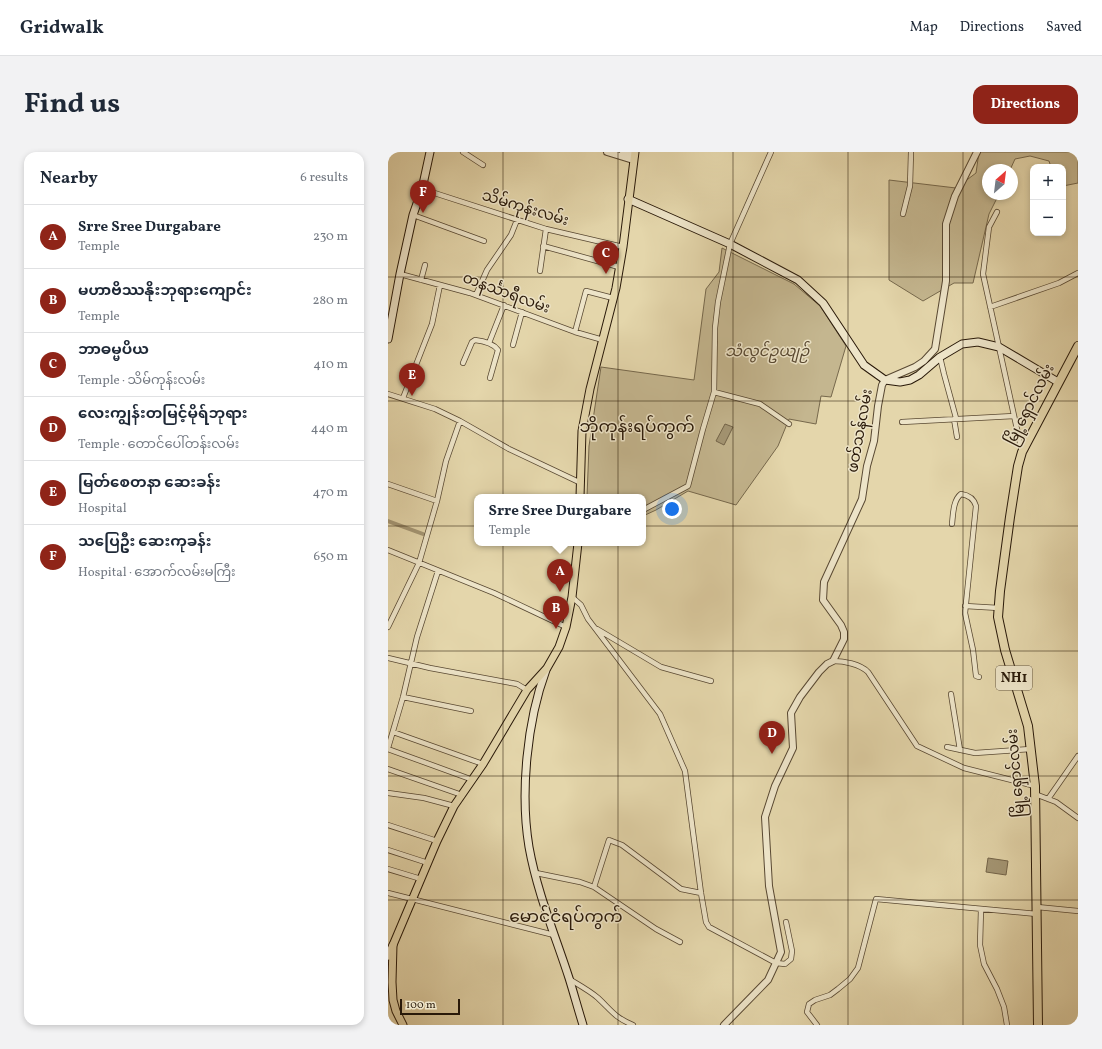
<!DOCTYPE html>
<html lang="en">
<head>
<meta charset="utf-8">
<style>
	body { margin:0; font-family:Vollkorn,"Noto Sans Myanmar",serif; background:#f2f2f3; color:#1f2937 }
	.controls { position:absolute; right:12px; top:12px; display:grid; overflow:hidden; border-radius:8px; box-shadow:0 2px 6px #0003 }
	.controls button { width:36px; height:36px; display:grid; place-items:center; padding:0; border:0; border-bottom:1px solid #e0e1e3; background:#fff; color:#1f2937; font:20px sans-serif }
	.compass { position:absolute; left:594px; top:12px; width:36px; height:36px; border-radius:50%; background:#fff; box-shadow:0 2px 6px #0003; rotate:28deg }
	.scale { position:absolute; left:12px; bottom:10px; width:60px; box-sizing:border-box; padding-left:4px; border:2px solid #291909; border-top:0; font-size:11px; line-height:14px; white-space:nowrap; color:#291909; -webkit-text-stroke:3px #ede4c8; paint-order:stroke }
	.you { position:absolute; left:284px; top:357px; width:14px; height:14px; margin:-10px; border:3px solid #fff; border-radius:50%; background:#1a73e8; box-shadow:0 0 0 6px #1a73e833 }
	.badge { display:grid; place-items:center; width:26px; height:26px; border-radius:50%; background:#8f2418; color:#fff; font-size:13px; font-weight:700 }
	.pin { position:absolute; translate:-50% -33px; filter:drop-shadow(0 1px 2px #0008) }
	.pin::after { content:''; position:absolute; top:21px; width:14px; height:12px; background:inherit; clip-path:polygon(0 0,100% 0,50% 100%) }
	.popup { position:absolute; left:86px; top:342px; width:172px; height:52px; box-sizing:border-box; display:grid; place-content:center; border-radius:8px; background:#fff; filter:drop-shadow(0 1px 3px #0005); font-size:13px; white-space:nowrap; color:#747a83 }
	.popup b { font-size:15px; color:#1f2937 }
	.popup::after { content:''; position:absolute; left:50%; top:100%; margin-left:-8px; border:8px solid transparent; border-top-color:#fff }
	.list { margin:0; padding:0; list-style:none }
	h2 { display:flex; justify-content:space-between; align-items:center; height:52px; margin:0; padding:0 16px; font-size:17px }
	h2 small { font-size:13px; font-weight:400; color:#747a83 }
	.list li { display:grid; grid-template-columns:26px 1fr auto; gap:12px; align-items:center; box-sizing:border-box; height:64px; padding:0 16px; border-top:1px solid #e0e1e3 }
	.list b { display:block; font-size:15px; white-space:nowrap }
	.list p { margin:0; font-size:13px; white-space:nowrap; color:#747a83 }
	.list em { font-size:13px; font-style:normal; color:#747a83 }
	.map { position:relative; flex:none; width:690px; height:873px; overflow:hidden; border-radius:12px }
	header { display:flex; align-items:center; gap:24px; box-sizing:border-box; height:56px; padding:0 20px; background:#fff; border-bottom:1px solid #e0e1e3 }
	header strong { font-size:19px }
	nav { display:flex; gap:22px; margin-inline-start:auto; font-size:14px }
	.intro { display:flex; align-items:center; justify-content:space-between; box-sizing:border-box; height:96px; padding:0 24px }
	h1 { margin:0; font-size:28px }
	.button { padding:10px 18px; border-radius:12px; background:#8f2418; color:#fff; font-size:14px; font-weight:700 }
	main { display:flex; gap:24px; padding:0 24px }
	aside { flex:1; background:#fff; border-radius:12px; box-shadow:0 2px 6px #0003 }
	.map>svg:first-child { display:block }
	.green { fill:#c4b68f; stroke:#76684c }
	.water { fill:#a49674; stroke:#736449 }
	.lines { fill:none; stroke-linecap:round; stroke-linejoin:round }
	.canal { stroke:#a49674; stroke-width:4 }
	.minor-casing { stroke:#584832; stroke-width:6 }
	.tertiary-casing { stroke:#584832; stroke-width:8 }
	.secondary-casing { stroke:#291909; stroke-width:9 }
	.primary-casing { stroke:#291909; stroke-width:9 }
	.trunk-casing { stroke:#291909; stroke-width:10 }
	.minor { stroke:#ede4c8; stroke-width:4.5 }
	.tertiary { stroke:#ede4c8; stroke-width:6 }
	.secondary { stroke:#ede4c8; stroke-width:7 }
	.primary { stroke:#e4d6ab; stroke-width:7 }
	.trunk { stroke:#e4d6ab; stroke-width:8 }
	.grid { fill:none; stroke:#291909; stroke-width:1; stroke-opacity:0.55 }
	.labels { text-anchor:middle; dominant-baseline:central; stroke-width:3; stroke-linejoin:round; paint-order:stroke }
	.shield { fill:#ede4c8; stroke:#645642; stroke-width:1 }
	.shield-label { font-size:14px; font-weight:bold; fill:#291909 }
	.street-label { font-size:15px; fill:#291909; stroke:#ede4c8 }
	.park-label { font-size:15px; font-style:italic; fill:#584831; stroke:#ede4c8 }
	.quarter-label { font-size:17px; fill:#291909; stroke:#ede4c8 }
</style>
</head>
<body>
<header>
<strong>Gridwalk</strong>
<nav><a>Map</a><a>Directions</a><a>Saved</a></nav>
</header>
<div class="intro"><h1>Find us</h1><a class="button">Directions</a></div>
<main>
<aside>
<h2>Nearby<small>6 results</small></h2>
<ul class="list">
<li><span class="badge">A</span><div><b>Srre Sree Durgabare</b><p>Temple</p></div><em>230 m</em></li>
<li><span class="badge">B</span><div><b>မဟာဗိဿနိုးဘုရားကျောင်း</b><p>Temple</p></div><em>280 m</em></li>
<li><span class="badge">C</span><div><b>ဘာဓမ္မပိယ</b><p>Temple · သိမ်ကုန်းလမ်း</p></div><em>410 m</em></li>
<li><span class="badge">D</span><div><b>လေးကျွန်းတမြင့်မိုရ်ဘုရား</b><p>Temple · တောင်ပေါ်တန်းလမ်း</p></div><em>440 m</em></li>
<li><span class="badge">E</span><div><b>မြတ်စေတနာ ဆေးခန်း</b><p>Hospital</p></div><em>470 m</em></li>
<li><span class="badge">F</span><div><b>သပြေဦး ဆေးကုခန်း</b><p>Hospital · အောက်လမ်းမကြီး</p></div><em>650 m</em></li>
</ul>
</aside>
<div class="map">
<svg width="690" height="873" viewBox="0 0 690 873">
	<rect width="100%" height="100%" fill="#e4d6ab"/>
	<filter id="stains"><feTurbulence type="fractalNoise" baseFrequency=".005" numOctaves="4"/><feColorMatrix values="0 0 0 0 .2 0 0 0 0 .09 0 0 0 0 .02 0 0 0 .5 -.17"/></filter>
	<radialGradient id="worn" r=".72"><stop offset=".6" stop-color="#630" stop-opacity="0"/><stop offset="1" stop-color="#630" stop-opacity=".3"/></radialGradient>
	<path class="green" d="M 591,0 L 690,0 L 690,31 L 675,34 L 675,15 L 663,15 L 661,9 L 642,4 L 627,7 L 622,18 L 600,18 L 600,42 L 611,42 L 601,62 L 585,131 L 566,131 L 535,149 L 501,128 L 501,28 L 568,36 L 588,21 Z
		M 334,96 L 406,132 L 432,154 L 458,194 L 443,245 L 433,244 L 428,272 L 401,267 L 390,294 L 348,353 L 300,339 L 268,358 L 255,364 L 255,345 L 199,345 L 201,294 L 213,215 L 306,228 L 318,137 L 331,120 Z"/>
	<path class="water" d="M 337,272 L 345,275 L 336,293 L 328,289 Z
		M 600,706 L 620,709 L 618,723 L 598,720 Z"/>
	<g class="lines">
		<path class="canal" d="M 0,369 L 35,382"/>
		<g class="minor-casing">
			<path id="minor" d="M 75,0 L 95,13
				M 34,37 L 158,77 L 235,95
				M 609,60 L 601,75 L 595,122 L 634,300
				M 515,62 L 522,34 L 523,0
				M 25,63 L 96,89
				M 155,94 L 231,115
				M 152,119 L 158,77
				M 12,122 L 82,141 L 187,180 L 215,188
				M 33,128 L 37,113
				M 88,143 L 99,118 L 123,83 L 129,68
				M 602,155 L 671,131 L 690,121
				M 187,180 L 198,139 L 225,146
				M 101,191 L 116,153
				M 125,193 L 134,160
				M 552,205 L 556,222 L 568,266
				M 75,211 L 84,190 L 87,188 C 96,189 105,191 110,198 L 102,226
				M 326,240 L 372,252 L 401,272
				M 0,242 L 47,257 L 72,269 L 121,297 L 193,331
				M 15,246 L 44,172 L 52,133
				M 566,267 L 569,285
				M 514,270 L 626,264
				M 0,332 L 49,349
				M 255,358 L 300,334 L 315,277 L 326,240 L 327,176 L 330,150 L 342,92 L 383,0
				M 564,372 C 565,363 565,348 573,342 C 580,343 586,347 588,354 L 577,461 L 585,498 L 588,524 L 591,525
				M 0,398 L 106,441 L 178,475
				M 184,445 L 193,453 L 200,467 L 272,562 L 297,619 L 313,741 L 318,770 L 321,775 L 388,811 L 397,812 L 403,807 L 404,799 L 398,770
				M 577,454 L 611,456
				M 0,475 L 31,411 L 49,349 L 58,309 L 72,269
				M 209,477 L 273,515 L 323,529
				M 0,506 L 42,516 L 129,532 L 139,538
				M 445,509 C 456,509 472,512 480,520 L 529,594 L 576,616 L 647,634
				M 563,542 L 572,598
				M 15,545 L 83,559
				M 5,580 L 95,612
				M 559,595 L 587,601 L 643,597
				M 0,596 L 15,545 L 29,485 L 50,419
				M 0,597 L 85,628
				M 0,617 L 74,643
				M 0,641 L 36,646 L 66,654
				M 647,642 L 668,650 L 690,666
				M 660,647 L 690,604
				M 0,673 L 49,689
				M 0,698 L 40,711
				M 0,717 L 33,727
				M 148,721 L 192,730 L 206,735 L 268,777 L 292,790
				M 206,735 L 221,688 L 234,693 L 293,737 L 313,741
				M 0,741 L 166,783
				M 649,755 L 690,759
				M 593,757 L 592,793 L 596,812 L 609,837 L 616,855 L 619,873
				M 181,827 C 191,833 202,839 210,846 C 224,859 226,865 245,873
				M 429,873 L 419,860 L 421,852 L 427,848 L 442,843 L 450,837 L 462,827 L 470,816 L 488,747 L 649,762"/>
		</g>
		<g class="tertiary-casing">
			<path id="tertiary" d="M 219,0 L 245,8
				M 235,0 L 247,3
				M 336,873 L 380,828 L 393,800 L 381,734 L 377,665 L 387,634 L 405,596 L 403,561 L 412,545 L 431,520 L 439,512 L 445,509 L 456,487 L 456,480 L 453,473 L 435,448 L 436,430 L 474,347 L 479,314 L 486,289 L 490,254 L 494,233 L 497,228 L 527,215 L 536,209 L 547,197 L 558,129 L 558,72 L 567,44 L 589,0"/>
		</g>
		<g class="secondary-casing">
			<path id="secondary" d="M 240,47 L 342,92 L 410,128 L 435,151 L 476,213 L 497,228 L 512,230 L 522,228 L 531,223 L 552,205 L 574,192 L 590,190 L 611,195 L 670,230
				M 0,187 L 12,122 L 25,63 L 34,37 L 42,0
				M 158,518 C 139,569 132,641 141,695 C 149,740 167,783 181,826 C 186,842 190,857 195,873
				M 0,804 L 5,793"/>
		</g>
		<g class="primary-casing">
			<path id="primary" d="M 192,345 L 194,279 L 202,237 L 228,136 L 235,95 L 247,0
				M 15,873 L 8,859 L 5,848 L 4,830 L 5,793 L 49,689 L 66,654 L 95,612 L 139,538 L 159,516 L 171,495 L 178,475 L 184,445 L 190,391"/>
		</g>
		<g class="trunk-casing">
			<path id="trunk" d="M 650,873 L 647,634 L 640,574 L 617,498 L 610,465 L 612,439 L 622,365 L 630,314 L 634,300 L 690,194"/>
		</g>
		<use href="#minor" class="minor"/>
		<use href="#tertiary" class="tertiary"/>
		<use href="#secondary" class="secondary"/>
		<use href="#primary" class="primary"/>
		<use href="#trunk" class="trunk"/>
	</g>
	<path class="grid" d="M 115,0 L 115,873M 230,0 L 230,873M 345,0 L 345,873M 460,0 L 460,873M 575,0 L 575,873M 0,125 L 690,125M 0,249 L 690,249M 0,374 L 690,374M 0,499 L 690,499M 0,624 L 690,624M 0,748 L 690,748"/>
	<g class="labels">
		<rect class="shield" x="608" y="514" width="36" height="24" rx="3"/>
		<g class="shield-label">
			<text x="626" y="526">NH1</text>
		</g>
		<g class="street-label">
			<text transform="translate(137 57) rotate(17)">သိမ်ကုန်းလမ်း</text>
			<text transform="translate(118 142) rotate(20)">တနင်္သာရီလမ်း</text>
			<text transform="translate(643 253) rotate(-63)">မြို့ရှောင်လမ်း</text>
			<text transform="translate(473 279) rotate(-80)">ဖတ်သန်လမ်း</text>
			<text transform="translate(629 621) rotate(-95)">မြို့ရှောင်လမ်း</text>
		</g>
		<g class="park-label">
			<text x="379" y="200">သံလွင်ဥယျဉ်</text>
		</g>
		<g class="quarter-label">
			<text x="249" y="275">ဘိုကုန်းရပ်ကွက်</text>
			<text x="178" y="765">မောင်ငံရပ်ကွက်</text>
		</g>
	</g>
	<rect width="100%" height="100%" filter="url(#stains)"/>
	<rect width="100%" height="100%" fill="url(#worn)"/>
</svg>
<div class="controls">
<button>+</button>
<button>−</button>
</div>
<svg class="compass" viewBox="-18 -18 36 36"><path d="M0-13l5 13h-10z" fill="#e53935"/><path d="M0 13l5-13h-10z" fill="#747a83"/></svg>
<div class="scale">100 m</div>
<div class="you"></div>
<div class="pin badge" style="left:172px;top:440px">A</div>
<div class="popup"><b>Srre Sree Durgabare</b>Temple</div>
<div class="pin badge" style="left:168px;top:477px">B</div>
<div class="pin badge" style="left:218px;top:122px">C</div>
<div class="pin badge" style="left:384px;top:602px">D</div>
<div class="pin badge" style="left:24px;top:244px">E</div>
<div class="pin badge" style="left:35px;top:61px">F</div>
</div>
</main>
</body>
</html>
